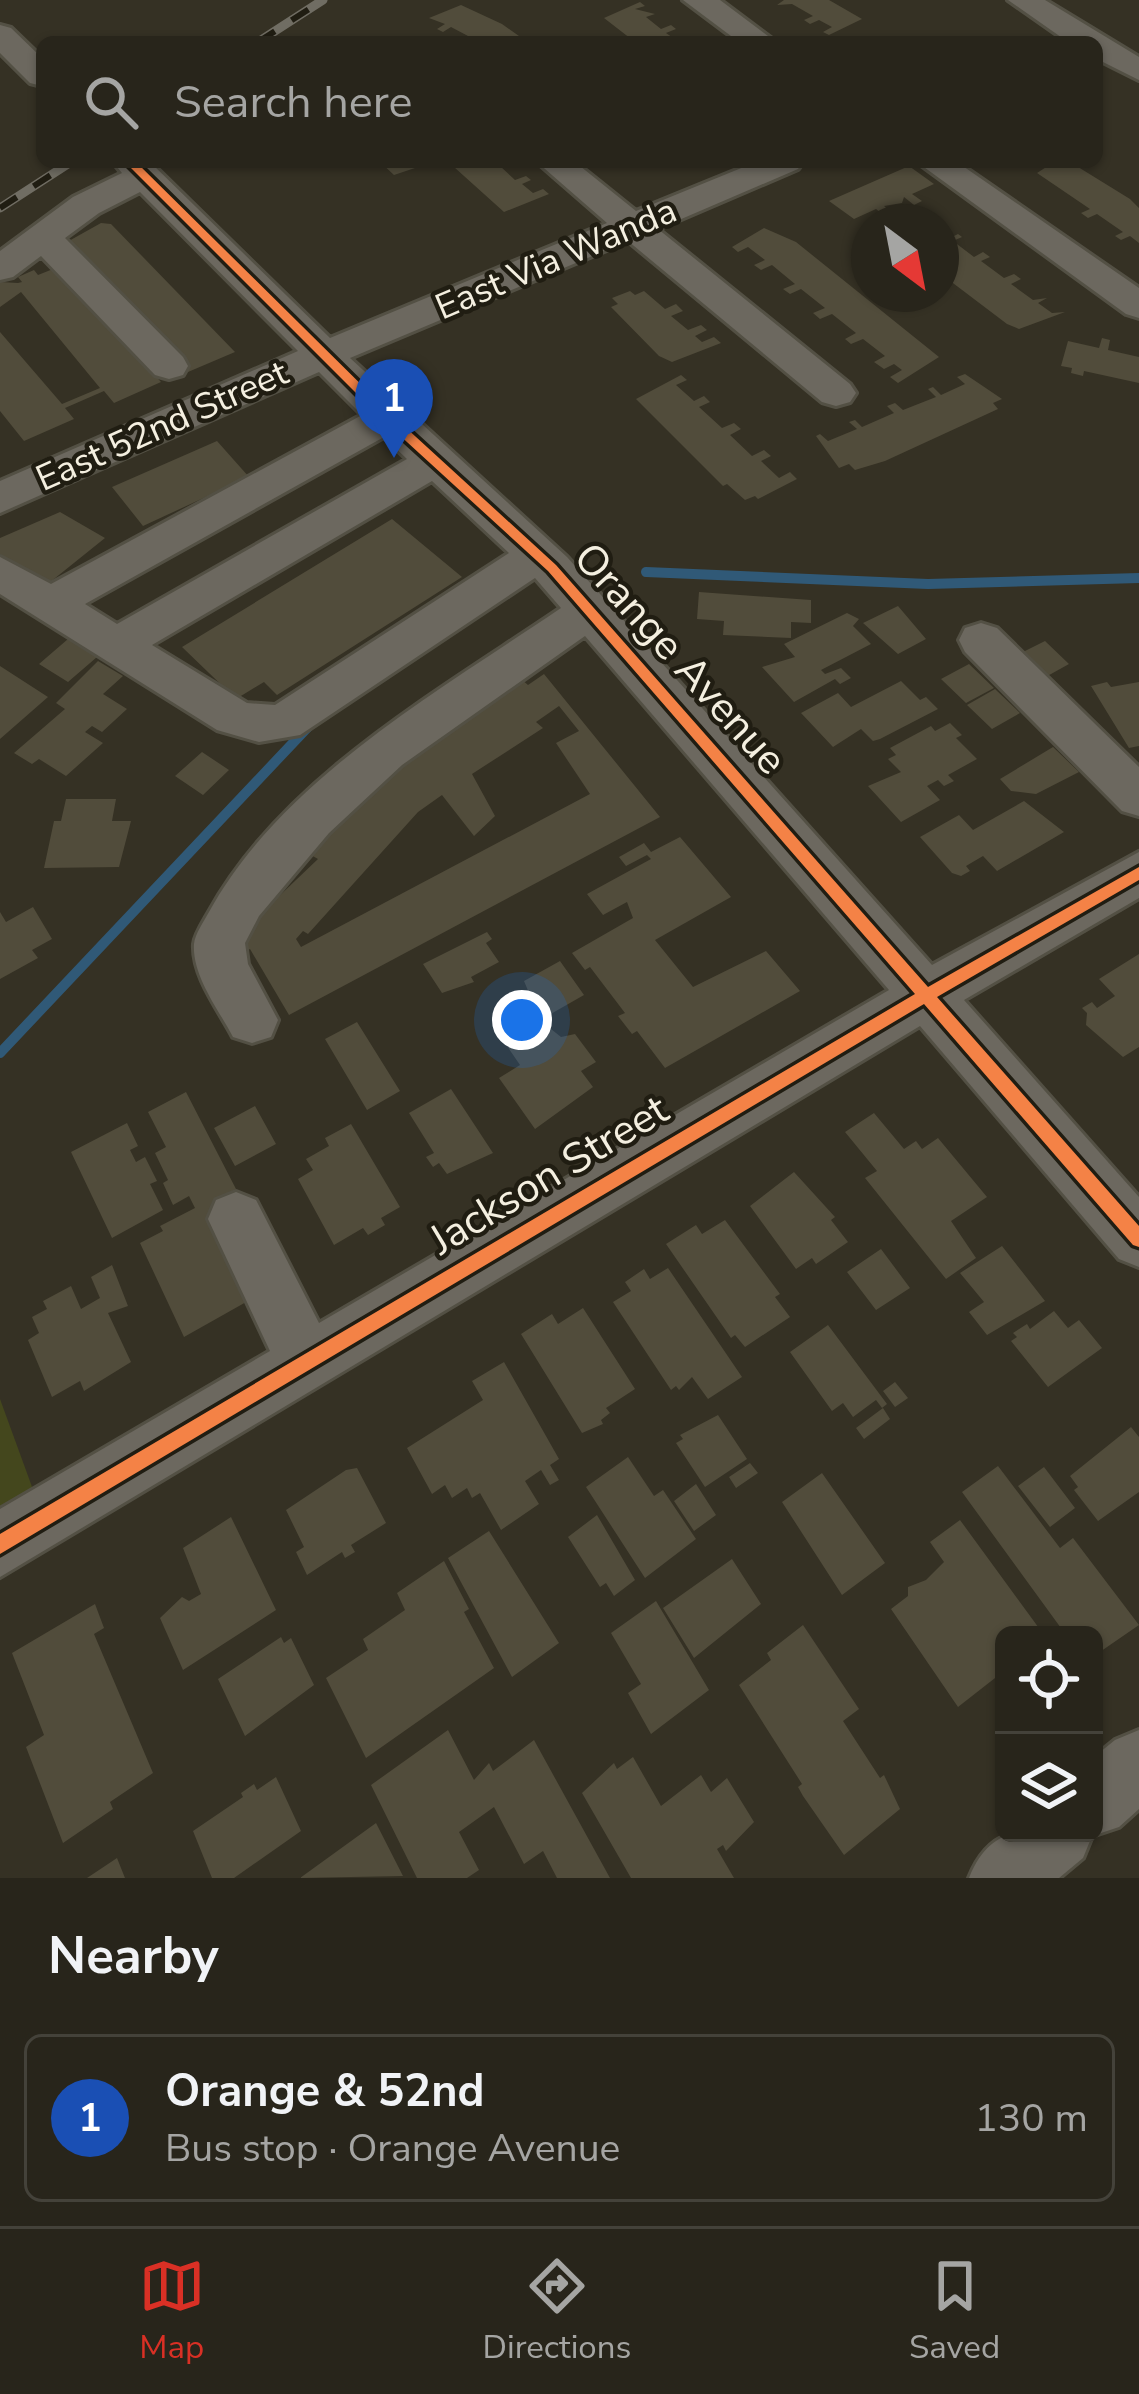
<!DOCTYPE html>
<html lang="en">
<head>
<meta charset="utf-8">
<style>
	body { margin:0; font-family:"Nunito Sans",sans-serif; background:#343128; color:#f1f3f6 }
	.controls { position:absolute; right:36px; bottom:36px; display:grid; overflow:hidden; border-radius:18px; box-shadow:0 3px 9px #0004 }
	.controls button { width:108px; height:108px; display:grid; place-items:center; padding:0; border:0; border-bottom:3px solid #44423a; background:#28251b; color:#f1f3f6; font:60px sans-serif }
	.compass { position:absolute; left:851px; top:204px; width:108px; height:108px; border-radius:50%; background:#28251b; box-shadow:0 3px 9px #0004; rotate:148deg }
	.you { position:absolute; left:522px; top:1020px; width:42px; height:42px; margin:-30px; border:9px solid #fff; border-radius:50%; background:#1a73e8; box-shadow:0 0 0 18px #1a73e833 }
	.badge { display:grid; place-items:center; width:78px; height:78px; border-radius:50%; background:#d93025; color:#fff; font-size:39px; font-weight:700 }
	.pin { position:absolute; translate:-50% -99px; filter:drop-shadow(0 3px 6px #0008) }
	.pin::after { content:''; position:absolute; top:63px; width:42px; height:36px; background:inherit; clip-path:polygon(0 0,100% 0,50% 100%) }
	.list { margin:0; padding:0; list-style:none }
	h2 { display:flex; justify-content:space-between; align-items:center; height:156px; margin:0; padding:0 48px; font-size:51px }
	h2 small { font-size:39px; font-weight:400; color:#a5a5a3 }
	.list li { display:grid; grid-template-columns:78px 1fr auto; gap:36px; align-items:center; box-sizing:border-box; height:168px; margin:0 24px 24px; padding:0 24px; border:3px solid #44423a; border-radius:18px }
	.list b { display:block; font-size:45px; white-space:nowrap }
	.list p { margin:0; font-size:39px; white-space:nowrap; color:#a5a5a3 }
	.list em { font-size:39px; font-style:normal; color:#a5a5a3 }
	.icon { flex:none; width:66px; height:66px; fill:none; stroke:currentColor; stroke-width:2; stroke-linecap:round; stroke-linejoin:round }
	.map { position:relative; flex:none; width:1139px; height:1878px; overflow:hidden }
	.search { position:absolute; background:#28251b; box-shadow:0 3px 9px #0004; left:36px; right:36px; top:36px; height:132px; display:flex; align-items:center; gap:30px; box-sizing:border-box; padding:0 42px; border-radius:18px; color:#a5a5a3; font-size:45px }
	.sheet { height:348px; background:#28251b }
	nav { display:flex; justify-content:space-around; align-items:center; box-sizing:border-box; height:168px; border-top:3px solid #44423a; background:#28251b; font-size:33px; color:#a5a5a3 }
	nav a { display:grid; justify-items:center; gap:6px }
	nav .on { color:#d93025 }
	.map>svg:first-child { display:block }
	.green { fill:#44471d }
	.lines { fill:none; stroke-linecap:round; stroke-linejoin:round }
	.stream { stroke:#305977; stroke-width:10 }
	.building { fill:#514c3b; fill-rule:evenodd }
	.minor-casing { stroke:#535044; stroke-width:6 }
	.minor { fill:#6c685f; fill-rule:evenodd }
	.rail-casing { stroke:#706d63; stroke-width:9 }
	.rail { stroke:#201d12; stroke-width:6; stroke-dasharray:20; stroke-linecap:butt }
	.cycleway-casing { stroke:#201d12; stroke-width:7 }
	.cycleway { fill:#f48246; fill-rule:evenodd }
	.labels { text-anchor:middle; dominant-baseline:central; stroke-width:9; stroke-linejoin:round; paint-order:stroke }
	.far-street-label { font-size:36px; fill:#f4efe0; stroke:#201d12 }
	.street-label { font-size:42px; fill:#f4efe0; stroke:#201d12 }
</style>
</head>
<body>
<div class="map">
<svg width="1139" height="1878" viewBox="0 0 1139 1878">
	<rect width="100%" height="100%" fill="#353124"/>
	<path class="green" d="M 0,1399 L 35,1495 L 0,1516 Z"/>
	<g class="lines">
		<path class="stream" d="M 646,572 L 928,584 L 1139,578
			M 0,1053 L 308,727"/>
	</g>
	<path class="building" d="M 784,0 L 829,0 L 862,19 L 829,35 L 823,32 L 832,27 L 819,20 L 810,24 L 804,20 L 813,16 L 792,4 L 777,5 Z
		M 640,2 L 645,6 L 635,9 L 655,14 L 646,17 L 661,29 L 671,25 L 676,29 L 666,33 L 679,42 L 635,42 L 604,18 Z
		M 461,5 L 502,24 L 519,36 L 512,39 L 517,42 L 457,42 L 468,36 L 451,27 L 443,32 L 437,29 L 445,24 L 429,18 Z
		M 380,162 L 433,162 L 394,175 Z
		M 468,162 L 509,162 L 500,166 L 515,180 L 526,176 L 531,180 L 522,184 L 533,193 L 543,189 L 549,194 L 504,212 L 454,167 Z
		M 1054,162 L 1070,162 L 1130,199 L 1139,208 L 1139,243 L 1130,236 L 1121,240 L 1115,236 L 1123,232 L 1097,214 L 1088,218 L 1081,213 L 1090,209 L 1037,173 Z
		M 909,166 L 934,184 L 912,194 L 922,201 L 914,205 L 904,197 L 902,203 L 884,206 L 894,214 L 886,217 L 876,209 L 854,219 L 829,201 Z
		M 101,223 L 111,224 L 235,352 L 188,372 L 67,242 Z
		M 764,228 L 796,242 L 939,357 L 898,383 L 890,377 L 902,370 L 894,364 L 884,369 L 874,362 L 885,356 L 863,339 L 851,344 L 845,339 L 856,333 L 832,314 L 820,319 L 813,313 L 825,308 L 801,289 L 790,294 L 783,289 L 795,284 L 772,265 L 761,270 L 754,265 L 765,260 L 748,247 L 738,252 L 732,247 Z
		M 941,232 L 950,238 L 958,234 L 962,237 L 953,241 L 974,257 L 983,252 L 990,257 L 981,261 L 1004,278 L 1014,274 L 1021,279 L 1011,284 L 1033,300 L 1047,298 L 1038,303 L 1052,313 L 1065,312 L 1019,329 L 1007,324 L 941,274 Z
		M 58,267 L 161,382 L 114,403 L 104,391 L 65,408 L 74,419 L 24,441 L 0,411 L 0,332 L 62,404 L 100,388 L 21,292 L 0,307 L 0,282 L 18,283 L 22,282 L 18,277 L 34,270 L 38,275 Z
		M 630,291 L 635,295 L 644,291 L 665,309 L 676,304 L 683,311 L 671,316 L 688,330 L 701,325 L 707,330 L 695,336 L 702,342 L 714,337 L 721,343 L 672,362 L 659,356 L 611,307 L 618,304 L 612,298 Z
		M 1102,338 L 1110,340 L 1108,350 L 1139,357 L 1139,383 L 1084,371 L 1083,376 L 1071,373 L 1072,368 L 1061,366 L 1068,341 L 1099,348 Z
		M 965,374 L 1002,399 L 993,403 L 998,409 L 885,461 L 855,470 L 849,464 L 839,468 L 816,436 L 820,434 L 828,441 L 857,429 L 849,422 L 855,420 L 862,427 L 894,413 L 887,406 L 895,403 L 903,410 L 936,397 L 928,389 L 933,387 L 941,395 L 965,384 L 957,377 Z
		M 681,375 L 687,380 L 676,385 L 694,401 L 704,396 L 710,402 L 699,407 L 722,428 L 734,423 L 741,429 L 730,435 L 752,456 L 764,450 L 771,456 L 761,461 L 779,478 L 790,472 L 797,479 L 758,499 L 755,496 L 745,500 L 727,484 L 723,486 L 636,399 Z
		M 217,441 L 249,477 L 143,526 L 112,487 Z
		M 60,512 L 105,538 L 49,583 L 0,554 L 0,538 Z
		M 392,519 L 462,577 L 277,695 L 264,682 L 236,699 L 182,647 Z
		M 699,592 L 811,600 L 811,623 L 791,622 L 791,638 L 723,635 L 724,621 L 697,619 Z
		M 898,606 L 926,639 L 898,654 L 863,623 Z
		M 847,613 L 859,619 L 853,626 L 871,644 L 821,670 L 825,674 L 841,668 L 851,678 L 840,684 L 835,679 L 794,702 L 762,667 L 795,657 L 784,644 Z
		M 68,639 L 97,657 L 68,682 L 39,664 Z
		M 1045,641 L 1069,664 L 1042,679 L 1017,655 Z
		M 98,661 L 123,676 L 103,694 L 127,709 L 102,732 L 92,726 L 85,732 L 103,743 L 66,776 L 39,759 L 32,764 L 14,753 L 65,709 L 56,703 Z
		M 969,664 L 994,688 L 966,703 L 941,679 Z
		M 0,666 L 48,697 L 0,739 Z
		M 544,674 L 660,817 L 289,1015 L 250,949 L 244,952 L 236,937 L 318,859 L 302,850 L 376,775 L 521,679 L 528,685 ZM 559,706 L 579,731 L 556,743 L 590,794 L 301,947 L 296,939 L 303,931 L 308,934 L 418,812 L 442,795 L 474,836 L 495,816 L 472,774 L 543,728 L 536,722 Z
		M 901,681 L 920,700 L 926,697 L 938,709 L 880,739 L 873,741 L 861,729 L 833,747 L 801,713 L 838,693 L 851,707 Z
		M 1107,682 L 1111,687 L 1139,682 L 1139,746 L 1129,748 L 1091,686 Z
		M 995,689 L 1020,713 L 992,729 L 967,705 Z
		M 950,723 L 962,735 L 956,738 L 977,759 L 948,775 L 954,781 L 944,786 L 938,780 L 927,786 L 940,800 L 901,822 L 868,786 L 901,772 L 888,759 L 896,755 L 890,748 L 931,726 L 935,731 Z
		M 1053,747 L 1079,772 L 1036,794 L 1011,791 L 1000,779 Z
		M 202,752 L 229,770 L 203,795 L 175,776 Z
		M 66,799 L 116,799 L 112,821 L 131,821 L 119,867 L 44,868 L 54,821 L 61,821 Z
		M 1024,801 L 1064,832 L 997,871 L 983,856 L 966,866 L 970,871 L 961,876 L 952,873 L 920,837 L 959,815 L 973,830 Z
		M 680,837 L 731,897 L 655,940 L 693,987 L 766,951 L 800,991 L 665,1068 L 637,1031 L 632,1034 L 618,1016 L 625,1013 L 590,967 L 585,970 L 572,953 L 633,918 L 627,902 L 603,915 L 587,894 L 651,859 L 647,855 L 626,866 L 619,857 L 644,843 L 651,852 Z
		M 33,907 L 52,939 L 32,950 L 38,958 L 0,979 L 0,912 L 6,922 Z
		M 487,932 L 492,939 L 486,943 L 499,962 L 471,977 L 474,982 L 442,993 L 423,964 Z
		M 1139,954 L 1139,1047 L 1123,1057 L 1086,1025 L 1087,1013 L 1082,1008 L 1092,1002 L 1097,1008 L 1115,996 L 1099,979 Z
		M 560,961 L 584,995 L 549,1015 L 529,993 L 524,981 Z
		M 541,1021 L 561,1037 L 575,1034 L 596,1062 L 581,1071 L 593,1087 L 535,1129 L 499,1078 L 520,1065 L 505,1043 Z
		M 357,1022 L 400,1091 L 367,1110 L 325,1039 Z
		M 451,1089 L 493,1153 L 447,1174 L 439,1163 L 433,1167 L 426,1157 L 434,1153 L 409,1113 Z
		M 186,1092 L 236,1189 L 215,1200 L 255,1297 L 184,1337 L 140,1243 L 163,1231 L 160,1226 L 195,1208 L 189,1196 L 173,1205 L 163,1183 L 168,1180 L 155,1153 L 166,1147 L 148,1112 Z
		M 255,1106 L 276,1144 L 235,1166 L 214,1128 Z
		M 874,1113 L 904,1149 L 916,1141 L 922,1149 L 938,1138 L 987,1197 L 951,1221 L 976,1258 L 946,1279 L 865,1178 L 877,1171 L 845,1132 Z
		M 127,1123 L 138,1146 L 130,1150 L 136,1162 L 145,1157 L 157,1181 L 150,1184 L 163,1210 L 112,1238 L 71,1152 Z
		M 351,1124 L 400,1207 L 381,1218 L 385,1225 L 368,1235 L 363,1228 L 334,1245 L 298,1179 L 313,1170 L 306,1159 L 329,1146 L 325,1138 Z
		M 794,1172 L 835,1217 L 831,1220 L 848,1242 L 816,1264 L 812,1258 L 796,1269 L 750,1206 Z
		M 725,1220 L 780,1294 L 775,1297 L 790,1317 L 745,1347 L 735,1335 L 731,1338 L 666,1244 L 696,1225 L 702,1234 Z
		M 1002,1246 L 1045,1301 L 987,1335 L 969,1312 L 984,1302 L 960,1273 Z
		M 881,1249 L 910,1288 L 876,1310 L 847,1272 Z
		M 112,1265 L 128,1306 L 108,1313 L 131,1362 L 84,1391 L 80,1381 L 52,1397 L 28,1340 L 39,1333 L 32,1317 L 47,1309 L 43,1301 L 71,1286 L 81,1309 L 100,1298 L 91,1277 Z
		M 668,1268 L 742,1377 L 708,1399 L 692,1377 L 679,1390 L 676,1386 L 671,1390 L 613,1302 L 631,1291 L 625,1282 L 644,1269 L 650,1279 Z
		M 583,1308 L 635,1389 L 606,1408 L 610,1413 L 601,1420 L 603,1424 L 582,1433 L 521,1334 L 552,1314 L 558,1324 Z
		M 1054,1311 L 1068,1328 L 1079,1320 L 1102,1348 L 1048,1387 L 1011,1341 L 1017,1337 L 1013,1333 L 1027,1324 L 1030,1329 Z
		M 828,1325 L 887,1404 L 882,1408 L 876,1400 L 853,1417 L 843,1403 L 832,1411 L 790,1352 Z
		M 504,1362 L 559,1459 L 550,1465 L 559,1480 L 550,1485 L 541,1470 L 525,1481 L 539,1504 L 501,1530 L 480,1493 L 472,1498 L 467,1488 L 452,1498 L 445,1485 L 432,1494 L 407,1448 L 483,1400 L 472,1381 Z
		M 895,1382 L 908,1398 L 895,1407 L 883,1391 Z
		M 883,1408 L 890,1419 L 864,1439 L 856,1428 Z
		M 718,1415 L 747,1459 L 705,1487 L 676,1443 L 683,1439 L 680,1435 Z
		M 1131,1427 L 1139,1437 L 1139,1492 L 1098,1521 L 1074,1490 L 1078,1487 L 1070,1476 Z
		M 628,1457 L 654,1496 L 663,1490 L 696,1539 L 645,1578 L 586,1487 Z
		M 750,1463 L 758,1473 L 736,1488 L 729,1477 Z
		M 998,1466 L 1060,1548 L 1073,1538 L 1139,1625 L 1094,1656 L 1094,1635 L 1066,1635 L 962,1492 Z
		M 1044,1467 L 1075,1508 L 1050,1527 L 1018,1486 Z
		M 357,1468 L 386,1523 L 351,1545 L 355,1552 L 345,1558 L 342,1552 L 307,1575 L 296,1552 L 304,1547 L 286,1510 L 346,1470 Z
		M 822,1473 L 885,1563 L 842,1595 L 782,1502 Z
		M 696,1484 L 716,1515 L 694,1531 L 674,1501 Z
		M 597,1515 L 635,1580 L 614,1596 L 606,1583 L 600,1587 L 568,1537 Z
		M 231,1517 L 276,1610 L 183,1670 L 160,1618 L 182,1597 L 189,1601 L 201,1594 L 183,1548 Z
		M 960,1520 L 1044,1635 L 1004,1635 L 1004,1671 L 958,1707 L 891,1609 L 908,1596 L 908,1587 L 926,1580 L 944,1562 L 930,1542 Z
		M 489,1531 L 559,1643 L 512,1677 L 448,1558 Z
		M 732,1559 L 761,1604 L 694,1658 L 663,1608 Z
		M 444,1561 L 469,1609 L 464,1612 L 494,1668 L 366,1758 L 326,1678 L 368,1650 L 363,1639 L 405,1610 L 397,1593 Z
		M 656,1601 L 709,1690 L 651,1734 L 628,1693 L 641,1684 L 611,1633 Z
		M 95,1604 L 104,1628 L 94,1634 L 153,1773 L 110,1802 L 113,1809 L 63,1843 L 26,1747 L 44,1735 L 12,1653 Z
		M 803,1625 L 859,1709 L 843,1721 L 880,1778 L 884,1775 L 900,1809 L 844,1855 L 803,1796 L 798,1787 L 802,1784 L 739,1685 L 771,1660 L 767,1653 Z
		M 281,1637 L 284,1643 L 291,1638 L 314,1685 L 245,1736 L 218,1679 Z
		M 448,1730 L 474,1780 L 489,1763 L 493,1771 L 534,1740 L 610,1878 L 557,1878 L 543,1851 L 524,1864 L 494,1807 L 459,1832 L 479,1870 L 467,1878 L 417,1878 L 371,1785 Z
		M 633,1757 L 661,1806 L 701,1775 L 711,1792 L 727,1778 L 754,1822 L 726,1851 L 723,1845 L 717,1849 L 734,1878 L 631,1878 L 582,1793 L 614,1763 L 617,1769 Z
		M 276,1777 L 301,1831 L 234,1878 L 212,1878 L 193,1831 L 243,1797 L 241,1793 L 254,1784 L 257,1790 Z
		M 376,1823 L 403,1876 L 300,1878 Z
		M 117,1858 L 125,1878 L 87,1878 Z"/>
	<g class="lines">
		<g class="minor-casing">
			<path id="minor" d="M 683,0 L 720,0 L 776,42 L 739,42 Z
				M 1008,0 L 1045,0 L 1139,57 L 1139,80 L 1097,59 L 1097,42 L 1068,42 Z
				M 0,25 L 11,28 L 42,58 L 42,86 L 30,83 L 0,53 Z
				M 113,162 L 150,162 L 330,338 L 607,223 L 537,162 L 575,162 L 636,211 L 756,162 L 803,162 L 798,169 L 658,229 L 850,384 L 856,393 L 850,402 L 836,406 L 822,402 L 628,241 L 350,358 L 567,557 L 932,965 L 1139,852 L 1139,898 L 964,1000 L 1139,1197 L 1139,1267 L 1119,1259 L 920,1026 L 0,1577 L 0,1509 L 270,1351 L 208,1219 L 216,1200 L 236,1192 L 256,1200 L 319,1323 L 889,990 L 585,636 L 402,765 L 329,833 L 259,916 L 245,943 L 248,964 L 278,1020 L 271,1037 L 252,1043 L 233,1037 C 219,1010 192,976 194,944 C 195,934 204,921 209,912 C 282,779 439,691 561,608 L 535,578 L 300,735 L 259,742 L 217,730 L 0,594 L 0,557 L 51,584 L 362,415 L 319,372 L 0,513 L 0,481 L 298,351 L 140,192 L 99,213 L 65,238 L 183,357 L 188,366 L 183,375 L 169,379 L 155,375 L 41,256 L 13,277 L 0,280 L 0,251 L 73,197 L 122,173 ZM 384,437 L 407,459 L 117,624 L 85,604 ZM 432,481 L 509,553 L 275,705 L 247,703 L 152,645 Z
				M 917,162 L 957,162 L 1139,288 L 1139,318 L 1126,314 Z
				M 981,623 L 997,628 L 1139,767 L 1139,816 L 1122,811 L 965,652 L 959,640 L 965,628 Z
				M 1139,1730 L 1139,1809 L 1119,1827 L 1092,1836 L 1083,1858 L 1059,1878 L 969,1878 C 994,1816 1036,1833 1094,1833 L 1094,1757 L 1115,1740 Z"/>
		</g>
		<use href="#minor" class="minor"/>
		<g class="rail-casing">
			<path id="rail" d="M 258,42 L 323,0
				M 0,208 L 71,162"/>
		</g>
		<use href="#rail" class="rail"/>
		<g class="cycleway-casing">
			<path id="cycleway" d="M 125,162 L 136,162 L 392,415 L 556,565 L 928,987 L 1139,867 L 1139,880 L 937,997 L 1139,1226 L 1139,1247 L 1133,1245 L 924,1004 L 0,1554 L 0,1534 L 915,994 L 548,571 L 384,421 Z"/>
		</g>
		<use href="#cycleway" class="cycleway"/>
	</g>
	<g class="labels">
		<g class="far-street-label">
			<text transform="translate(556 259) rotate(-23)">East Via Wanda</text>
			<text transform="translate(162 426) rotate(-24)">East 52nd Street</text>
		</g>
		<g class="street-label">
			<text transform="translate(680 659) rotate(48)">Orange Avenue</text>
			<text transform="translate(549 1175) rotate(-31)">Jackson Street</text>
		</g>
	</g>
</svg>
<div class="controls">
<button><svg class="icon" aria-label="locate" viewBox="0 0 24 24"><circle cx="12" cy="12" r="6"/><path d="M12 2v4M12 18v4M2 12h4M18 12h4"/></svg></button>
<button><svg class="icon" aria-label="layers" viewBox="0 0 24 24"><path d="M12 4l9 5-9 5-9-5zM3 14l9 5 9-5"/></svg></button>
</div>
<svg class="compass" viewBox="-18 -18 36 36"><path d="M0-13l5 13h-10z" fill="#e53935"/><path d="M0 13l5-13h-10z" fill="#a5a5a3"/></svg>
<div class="you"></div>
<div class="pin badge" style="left:394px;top:458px;background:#1a4fb4">1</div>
<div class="search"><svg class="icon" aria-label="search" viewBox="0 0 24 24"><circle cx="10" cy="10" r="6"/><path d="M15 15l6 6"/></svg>Search here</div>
</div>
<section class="sheet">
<h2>Nearby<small></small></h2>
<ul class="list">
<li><span class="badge" style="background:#1a4fb4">1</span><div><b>Orange &amp; 52nd</b><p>Bus stop · Orange Avenue</p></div><em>130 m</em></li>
</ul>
</section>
<nav>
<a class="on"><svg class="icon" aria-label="map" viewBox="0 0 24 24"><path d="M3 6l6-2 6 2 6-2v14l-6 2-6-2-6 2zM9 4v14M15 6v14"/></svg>Map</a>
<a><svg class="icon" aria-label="directions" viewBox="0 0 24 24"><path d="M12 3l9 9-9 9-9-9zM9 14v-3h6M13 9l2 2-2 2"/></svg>Directions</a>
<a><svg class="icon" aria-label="saved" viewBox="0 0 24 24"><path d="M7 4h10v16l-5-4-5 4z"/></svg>Saved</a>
</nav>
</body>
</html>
